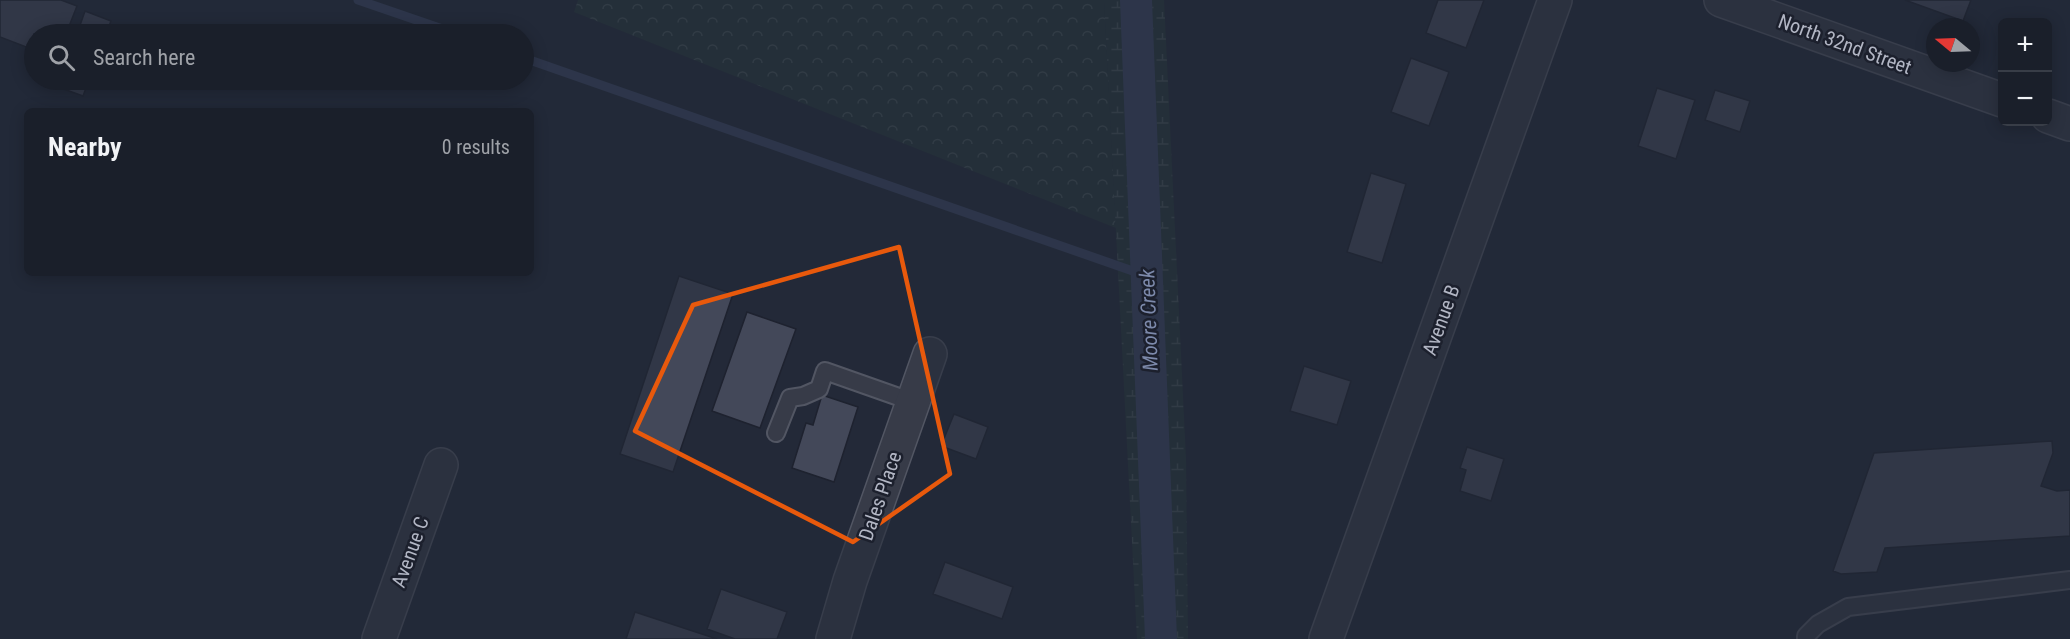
<!DOCTYPE html>
<html lang="en">
<head>
<meta charset="utf-8">
<style>
	body { margin:0; font-family:"Roboto Condensed",sans-serif; background:#272c36; color:#f1f3f6 }
	.controls { position:absolute; right:18px; top:18px; display:grid; overflow:hidden; border-radius:9px; box-shadow:0 3px 15px #0003 }
	.controls button { width:54px; height:54px; display:grid; place-items:center; padding:0; border:0; border-bottom:2px solid #383d47; background:#1a1f2a; color:#f1f3f6; font:30px sans-serif }
	.compass { position:absolute; left:1926px; top:18px; width:54px; height:54px; border-radius:50%; background:#1a1f2a; box-shadow:0 3px 15px #0003; rotate:289deg }
	.list { margin:0; padding:0; list-style:none }
	h2 { display:flex; justify-content:space-between; align-items:center; height:78px; margin:0; padding:0 24px; font-size:26px }
	h2 small { font-size:20px; font-weight:400; color:#9fa2a8 }
	.icon { flex:none; width:33px; height:33px; fill:none; stroke:currentColor; stroke-width:2; stroke-linecap:round; stroke-linejoin:round }
	.map { position:relative; flex:none; width:2070px; height:639px; overflow:hidden }
	.search { position:absolute; background:#1a1f2a; box-shadow:0 3px 15px #0003; left:24px; top:24px; width:510px; height:66px; display:flex; align-items:center; gap:15px; box-sizing:border-box; padding:0 21px; border-radius:33px; color:#9fa2a8; font-size:22px }
	.panel { position:absolute; background:#1a1f2a; box-shadow:0 3px 15px #0003; left:24px; top:108px; width:510px; height:168px; border-radius:9px }
	.map>svg:first-child { display:block }
	.forest { fill:url(#forest-crowns) }
	.wetland { fill:url(#wetland-marsh) }
	.lines { fill:none; stroke-linecap:round; stroke-linejoin:round }
	.stream { stroke:#3a4460; stroke-width:9 }
	.canal { stroke:#3a4460; stroke-width:32 }
	.building { fill:#434859; stroke:#1e222f; stroke-width:1.5 }
	.service-casing { stroke:#525663; stroke-width:20 }
	.minor-casing { stroke:#525663; stroke-width:36 }
	.service { stroke:#373b48; stroke-width:16 }
	.minor { stroke:#373b48; stroke-width:33 }
	.marked { fill:none; stroke:#e8590c; stroke-width:4.5; stroke-linejoin:round }
	.labels { text-anchor:middle; dominant-baseline:central; stroke-width:5; stroke-linejoin:round; paint-order:stroke }
	.street-label { font-size:20px; fill:#b2b6c4; stroke:#1c202d }
	.water-label { font-size:21px; font-style:italic; fill:#7c89aa; stroke:#1c202d }
</style>
</head>
<body>
<div class="map">
<svg width="2070" height="639" viewBox="0 0 2070 639">
	<defs>
		<pattern id="forest-crowns" width="20" height="18" patternUnits="userSpaceOnUse" patternTransform="scale(1.5)"><rect width="20" height="18" fill="#26363a"/><path d="M2 6a3 3 0 1 1 6 0M12 15a3 3 0 1 1 6 0" fill="none" stroke="#435155"/></pattern>
		<pattern id="wetland-marsh" width="20" height="14" patternUnits="userSpaceOnUse" patternTransform="scale(1.5)"><rect width="20" height="14" fill="#26363a"/><path d="M1 5h8M5 5V1M11 12h8M15 12V8" fill="none" stroke="#435155"/></pattern>
	</defs>
	<rect width="100%" height="100%" fill="#232938"/>
	<path class="forest" d="M 578,0 L 1104,0 L 1116,228 L 574,12 Z"/>
	<path class="wetland" d="M 1104,0 L 1164,0 L 1186,459 L 1188,639 L 1137,639 Z"/>
	<g class="lines">
		<path class="stream" d="M 358,0 L 457,34
			M 524,58 L 1147,276"/>
		<path class="canal" d="M 1136,0 L 1161,639"/>
	</g>
	<path class="building" d="M 0,0 L 61,0 L 77,6 L 66,34 L 34,34 L 34,50 L 0,37 Z
		M 1438,0 L 1484,0 L 1466,48 L 1426,33 Z
		M 1905,0 L 1971,0 L 1963,21 Z
		M 85,11 L 111,21 L 106,34 L 77,34 Z
		M 1411,58 L 1449,72 L 1429,126 L 1391,112 Z
		M 61,80 L 89,80 L 83,96 L 58,87 Z
		M 1657,88 L 1695,100 L 1676,159 L 1638,146 Z
		M 1715,90 L 1750,101 L 1740,132 L 1705,120 Z
		M 1371,173 L 1406,184 L 1382,263 L 1347,252 Z
		M 679,276 L 733,294 L 673,472 L 620,454 Z
		M 747,312 L 796,329 L 760,428 L 712,411 Z
		M 1304,366 L 1351,381 L 1337,425 L 1290,411 Z
		M 822,395 L 858,407 L 834,482 L 792,468 L 806,423 L 813,425 Z
		M 954,414 L 988,427 L 976,459 L 941,446 Z
		M 2052,441 L 2053,453 L 2041,486 L 2057,491 L 2070,490 L 2070,536 L 1885,548 L 1877,572 L 1841,574 L 1833,571 L 1874,453 Z
		M 1467,447 L 1504,459 L 1491,501 L 1460,491 L 1466,470 L 1460,468 Z
		M 945,562 L 1013,587 L 1002,619 L 933,594 Z
		M 721,589 L 787,612 L 777,639 L 735,639 L 707,629 Z
		M 635,612 L 717,639 L 626,639 Z"/>
	<g class="lines">
		<g class="service-casing">
			<path id="service" d="M 776,433 L 790,398 L 803,396 L 819,389 L 825,371 L 913,402
				M 1806,639 L 1806,636 L 1818,624 L 1848,607 L 2070,580"/>
		</g>
		<g class="minor-casing">
			<path id="minor" d="M 1721,0 L 2002,100
				M 2048,116 L 2070,124
				M 379,639 L 441,465
				M 833,639 L 850,581 L 930,354
				M 1326,639 L 1555,0"/>
		</g>
		<use href="#service" class="service"/>
		<use href="#minor" class="minor"/>
	</g>
	<path d="M0 0H2070V639H0ZM 899,247 L 950,474 L 853,542 L 635,431 L 693,305 Z" fill="#232938" fill-opacity=".55" fill-rule="evenodd"/>
	<path class="marked" d="M 899,247 L 950,474 L 853,542 L 635,431 L 693,305 Z"/>
	<g class="labels">
		<g class="street-label">
			<text transform="translate(1845 44) rotate(20)">North 32nd Street</text>
			<text transform="translate(1441 320) rotate(-70)">Avenue B</text>
			<text transform="translate(880 496) rotate(-71)">Dales Place</text>
			<text transform="translate(410 552) rotate(-70)">Avenue C</text>
		</g>
		<g class="water-label">
			<text transform="translate(1149 320) rotate(-92)">Moore Creek</text>
		</g>
	</g>
</svg>
<div class="controls">
<button>+</button>
<button>−</button>
</div>
<svg class="compass" viewBox="-18 -18 36 36"><path d="M0-13l5 13h-10z" fill="#e53935"/><path d="M0 13l5-13h-10z" fill="#9fa2a8"/></svg>
<div class="search"><svg class="icon" aria-label="search" viewBox="0 0 24 24"><circle cx="10" cy="10" r="6"/><path d="M15 15l6 6"/></svg>Search here</div>
<section class="panel">
<h2>Nearby<small>0 results</small></h2>
<ul class="list">
</ul>
</section>
</div>
</body>
</html>
